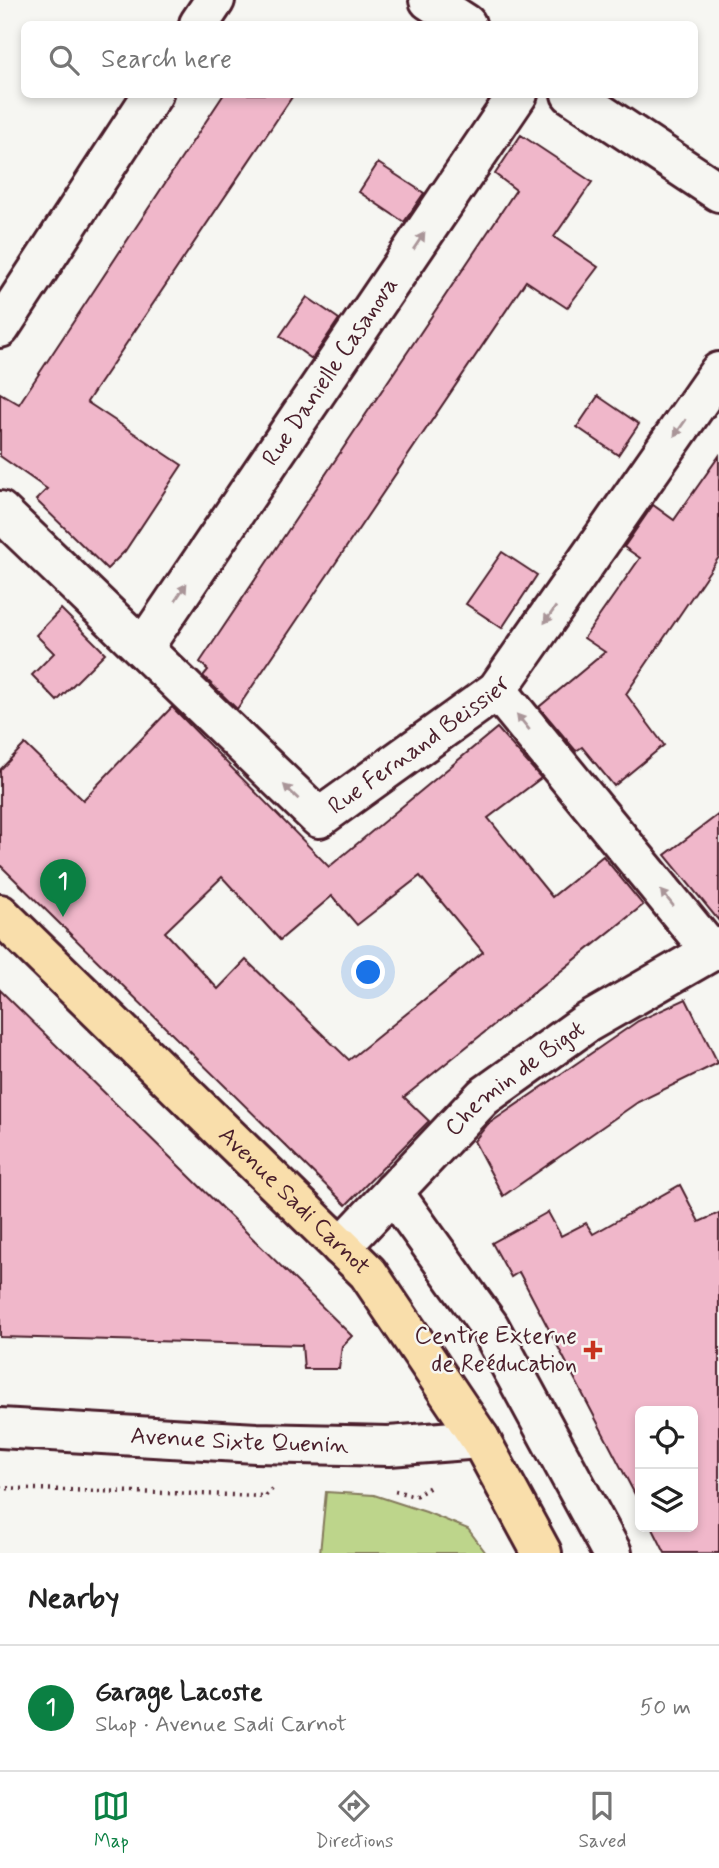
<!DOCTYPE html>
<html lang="en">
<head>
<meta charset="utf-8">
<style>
	body { margin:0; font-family:Mynerve,sans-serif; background:#f6f6f6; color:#222 }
	.controls { position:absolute; right:21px; bottom:21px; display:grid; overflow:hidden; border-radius:10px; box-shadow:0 4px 10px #0003 }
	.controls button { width:63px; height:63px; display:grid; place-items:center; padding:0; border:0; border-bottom:2px solid #e0e0e0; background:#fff; color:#222; font:35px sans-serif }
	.you { position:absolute; left:369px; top:973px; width:24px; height:24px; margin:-18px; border:5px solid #fff; border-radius:50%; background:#1a73e8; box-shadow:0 0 0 10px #1a73e833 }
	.badge { display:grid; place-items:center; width:46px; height:46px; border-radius:50%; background:#0b8043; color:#fff; font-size:23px; font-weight:700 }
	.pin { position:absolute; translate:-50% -58px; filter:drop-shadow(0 2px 4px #0008) }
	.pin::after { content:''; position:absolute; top:37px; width:24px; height:21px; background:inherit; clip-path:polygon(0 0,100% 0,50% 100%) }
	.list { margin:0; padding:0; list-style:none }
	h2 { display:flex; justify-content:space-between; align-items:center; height:91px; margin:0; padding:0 28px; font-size:30px }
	h2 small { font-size:23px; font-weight:400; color:#767676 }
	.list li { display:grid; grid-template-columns:46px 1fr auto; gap:21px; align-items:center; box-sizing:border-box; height:126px; padding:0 28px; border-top:2px solid #e0e0e0 }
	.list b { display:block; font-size:26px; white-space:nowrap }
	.list p { margin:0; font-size:23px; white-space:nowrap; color:#767676 }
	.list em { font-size:23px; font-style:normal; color:#767676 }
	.icon { flex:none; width:38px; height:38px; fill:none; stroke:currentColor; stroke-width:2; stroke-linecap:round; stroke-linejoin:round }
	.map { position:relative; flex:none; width:719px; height:1553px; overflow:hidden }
	.search { position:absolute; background:#fff; box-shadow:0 4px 10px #0003; left:21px; right:21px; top:21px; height:77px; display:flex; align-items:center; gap:18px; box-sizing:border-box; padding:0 24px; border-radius:10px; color:#767676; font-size:26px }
	.sheet { height:217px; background:#fff }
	nav { display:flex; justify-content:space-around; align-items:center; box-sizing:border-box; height:98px; border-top:2px solid #e0e0e0; background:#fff; font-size:19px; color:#767676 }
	nav a { display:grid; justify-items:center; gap:4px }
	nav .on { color:#0b8043 }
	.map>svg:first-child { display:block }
	.green { fill:#bdd58b; stroke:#847a5b; stroke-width:2 }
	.building { fill:#f0b7ca; stroke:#4a1f2b; stroke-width:2; fill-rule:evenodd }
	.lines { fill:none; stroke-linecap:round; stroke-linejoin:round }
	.minor-casing { stroke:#4a1f2b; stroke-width:44 }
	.major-casing { stroke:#4a1f2b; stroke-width:44 }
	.path { stroke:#4a1f2b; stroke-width:4.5; stroke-dasharray:2 5; stroke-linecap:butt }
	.minor { stroke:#f6f6f2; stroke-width:38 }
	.major { stroke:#f9deab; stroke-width:38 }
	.oneway { fill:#a99598 }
	.poi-dot { fill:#c8321e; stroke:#f6f6f2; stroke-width:2.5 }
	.labels { text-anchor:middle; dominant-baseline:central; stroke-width:5; stroke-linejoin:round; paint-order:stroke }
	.street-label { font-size:24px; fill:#4a1f2b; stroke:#f6f6f2 }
	.poi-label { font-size:24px; fill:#4a1f2b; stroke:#f6f6f2; text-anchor:end }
</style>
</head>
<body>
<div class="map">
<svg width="719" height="1553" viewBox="0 0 719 1553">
	<rect width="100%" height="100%" fill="#f6f6f2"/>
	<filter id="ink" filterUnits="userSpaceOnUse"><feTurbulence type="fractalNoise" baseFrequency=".0143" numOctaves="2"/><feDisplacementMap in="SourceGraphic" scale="14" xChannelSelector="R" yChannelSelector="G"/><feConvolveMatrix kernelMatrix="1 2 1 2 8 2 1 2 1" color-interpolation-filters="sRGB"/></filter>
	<g filter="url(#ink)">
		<path class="green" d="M 326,1492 L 374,1495 L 426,1512 L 468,1529 L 486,1553 L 320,1553 Z"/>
		<path class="building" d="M 224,94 L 294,94 L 87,402 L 182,465 L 125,551 L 107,569 L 36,500 L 47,489 L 0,456 L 0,393 L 19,404 Z
			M 521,135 L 592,182 L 554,237 L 598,267 L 567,308 L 526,281 L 237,709 L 203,676 L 208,670 L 200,662 L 516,190 L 495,174 Z
			M 378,163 L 424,193 L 404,222 L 359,192 Z
			M 307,297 L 339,319 L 312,359 L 280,336 Z
			M 598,396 L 639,424 L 618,455 L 577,427 Z
			M 719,456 L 719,557 L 626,694 L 664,745 L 614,786 L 582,747 L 576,751 L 539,707 L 605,652 L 584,638 L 640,558 L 624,547 L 653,505 L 674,520 Z
			M 502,552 L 537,575 L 502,628 L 466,604 Z
			M 61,609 L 105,653 L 57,701 L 32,675 L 54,653 L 36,635 Z
			M 172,707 L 329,867 L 497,728 L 541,778 L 488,818 L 552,897 L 603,856 L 643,905 L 404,1097 L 429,1121 L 346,1205 L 0,865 L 0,770 L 25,744 L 83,800 ZM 420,876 L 483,952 L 349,1060 L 246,960 L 218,989 L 165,932 L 222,877 L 280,940 L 332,896 L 357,925 Z
			M 719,814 L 719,921 L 665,855 Z
			M 0,990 L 352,1336 L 342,1346 L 339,1369 L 304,1369 L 302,1345 L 0,1337 Z
			M 686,999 L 718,1063 L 638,1102 L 503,1196 L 474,1141 L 487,1125 L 638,1021 Z
			M 680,1185 L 699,1222 L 719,1213 L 719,1553 L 665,1553 L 652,1527 L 693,1527 L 693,1411 L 640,1411 L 640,1504 L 519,1272 L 511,1277 L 492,1243 L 548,1212 L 561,1236 L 586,1223 L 593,1234 Z"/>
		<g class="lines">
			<g class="minor-casing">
				<g id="minor">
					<path d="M 429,0 L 466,24"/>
					<path d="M 199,24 L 215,0"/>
					<path d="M 571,94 L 719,192"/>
					<path d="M 0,328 L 153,94"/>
					<path id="s1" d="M 0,511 L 319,818 L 497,690 L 719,372"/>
					<path id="s2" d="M 143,648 L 518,94"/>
					<path d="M 497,690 L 711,951"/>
					<path d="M 393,1192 L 489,1326 L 612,1553"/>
					<path id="s3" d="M 341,1247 L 483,1097 L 585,1024 L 719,947"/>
					<path id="s4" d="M 0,1428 L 256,1443 L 389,1446 L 480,1439"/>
				</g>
			</g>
			<g class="major-casing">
				<g id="major">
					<path id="s5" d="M 0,914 L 368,1273 L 480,1439 L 542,1553"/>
				</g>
			</g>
			<path class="path" d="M 0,1488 L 265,1496 L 275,1486
				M 395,1491 L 415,1496 L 432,1486"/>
			<use href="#minor" class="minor"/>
			<use href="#major" class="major"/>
		</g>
		<defs><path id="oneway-solid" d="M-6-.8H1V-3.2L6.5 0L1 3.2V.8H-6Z" transform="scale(1.75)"/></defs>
		<g class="oneway">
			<use href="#oneway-solid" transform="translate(419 241) rotate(-56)"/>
			<use href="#oneway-solid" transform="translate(680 428) rotate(125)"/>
			<use href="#oneway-solid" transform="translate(181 592) rotate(-56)"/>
			<use href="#oneway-solid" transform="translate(550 615) rotate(125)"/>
			<use href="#oneway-solid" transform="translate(523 722) rotate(-129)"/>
			<use href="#oneway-solid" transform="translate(291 792) rotate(-136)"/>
			<use href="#oneway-solid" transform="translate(667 898) rotate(-129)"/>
		</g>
	</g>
	<path class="poi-dot" d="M589.5 1339.5h7v7h7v7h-7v7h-7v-7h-7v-7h7z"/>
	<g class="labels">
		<g class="street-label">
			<text stroke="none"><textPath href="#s2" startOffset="334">Rue Danielle Casanova</textPath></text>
			<text stroke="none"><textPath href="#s1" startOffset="567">Rue Fernand Beissier</textPath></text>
			<text stroke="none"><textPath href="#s3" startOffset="243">Chemin de Bigot</textPath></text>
			<text stroke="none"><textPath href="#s5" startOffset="411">Avenue Sadi Carnot</textPath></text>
			<text stroke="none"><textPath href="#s4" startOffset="240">Avenue Sixte Quenin</textPath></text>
		</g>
		<g class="poi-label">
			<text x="577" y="1336">Centre Externe<tspan x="577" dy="28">de Reéducation</tspan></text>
		</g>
	</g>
</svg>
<div class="controls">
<button><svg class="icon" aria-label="locate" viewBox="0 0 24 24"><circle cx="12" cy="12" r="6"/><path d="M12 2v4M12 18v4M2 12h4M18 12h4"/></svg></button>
<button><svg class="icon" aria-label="layers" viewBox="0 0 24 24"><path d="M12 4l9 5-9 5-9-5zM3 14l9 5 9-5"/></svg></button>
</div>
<div class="you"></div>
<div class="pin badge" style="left:63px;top:917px">1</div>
<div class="search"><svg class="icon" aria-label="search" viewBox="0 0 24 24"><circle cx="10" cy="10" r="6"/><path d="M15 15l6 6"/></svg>Search here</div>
</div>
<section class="sheet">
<h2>Nearby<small></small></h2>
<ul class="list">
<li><span class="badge">1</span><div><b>Garage Lacoste</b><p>Shop · Avenue Sadi Carnot</p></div><em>50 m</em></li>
</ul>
</section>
<nav>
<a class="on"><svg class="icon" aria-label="map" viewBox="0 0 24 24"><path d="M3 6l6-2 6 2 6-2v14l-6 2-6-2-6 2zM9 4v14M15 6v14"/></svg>Map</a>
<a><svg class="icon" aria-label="directions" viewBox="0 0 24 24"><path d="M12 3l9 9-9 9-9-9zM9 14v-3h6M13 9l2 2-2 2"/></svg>Directions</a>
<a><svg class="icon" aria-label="saved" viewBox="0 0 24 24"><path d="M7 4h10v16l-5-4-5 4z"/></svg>Saved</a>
</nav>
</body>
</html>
